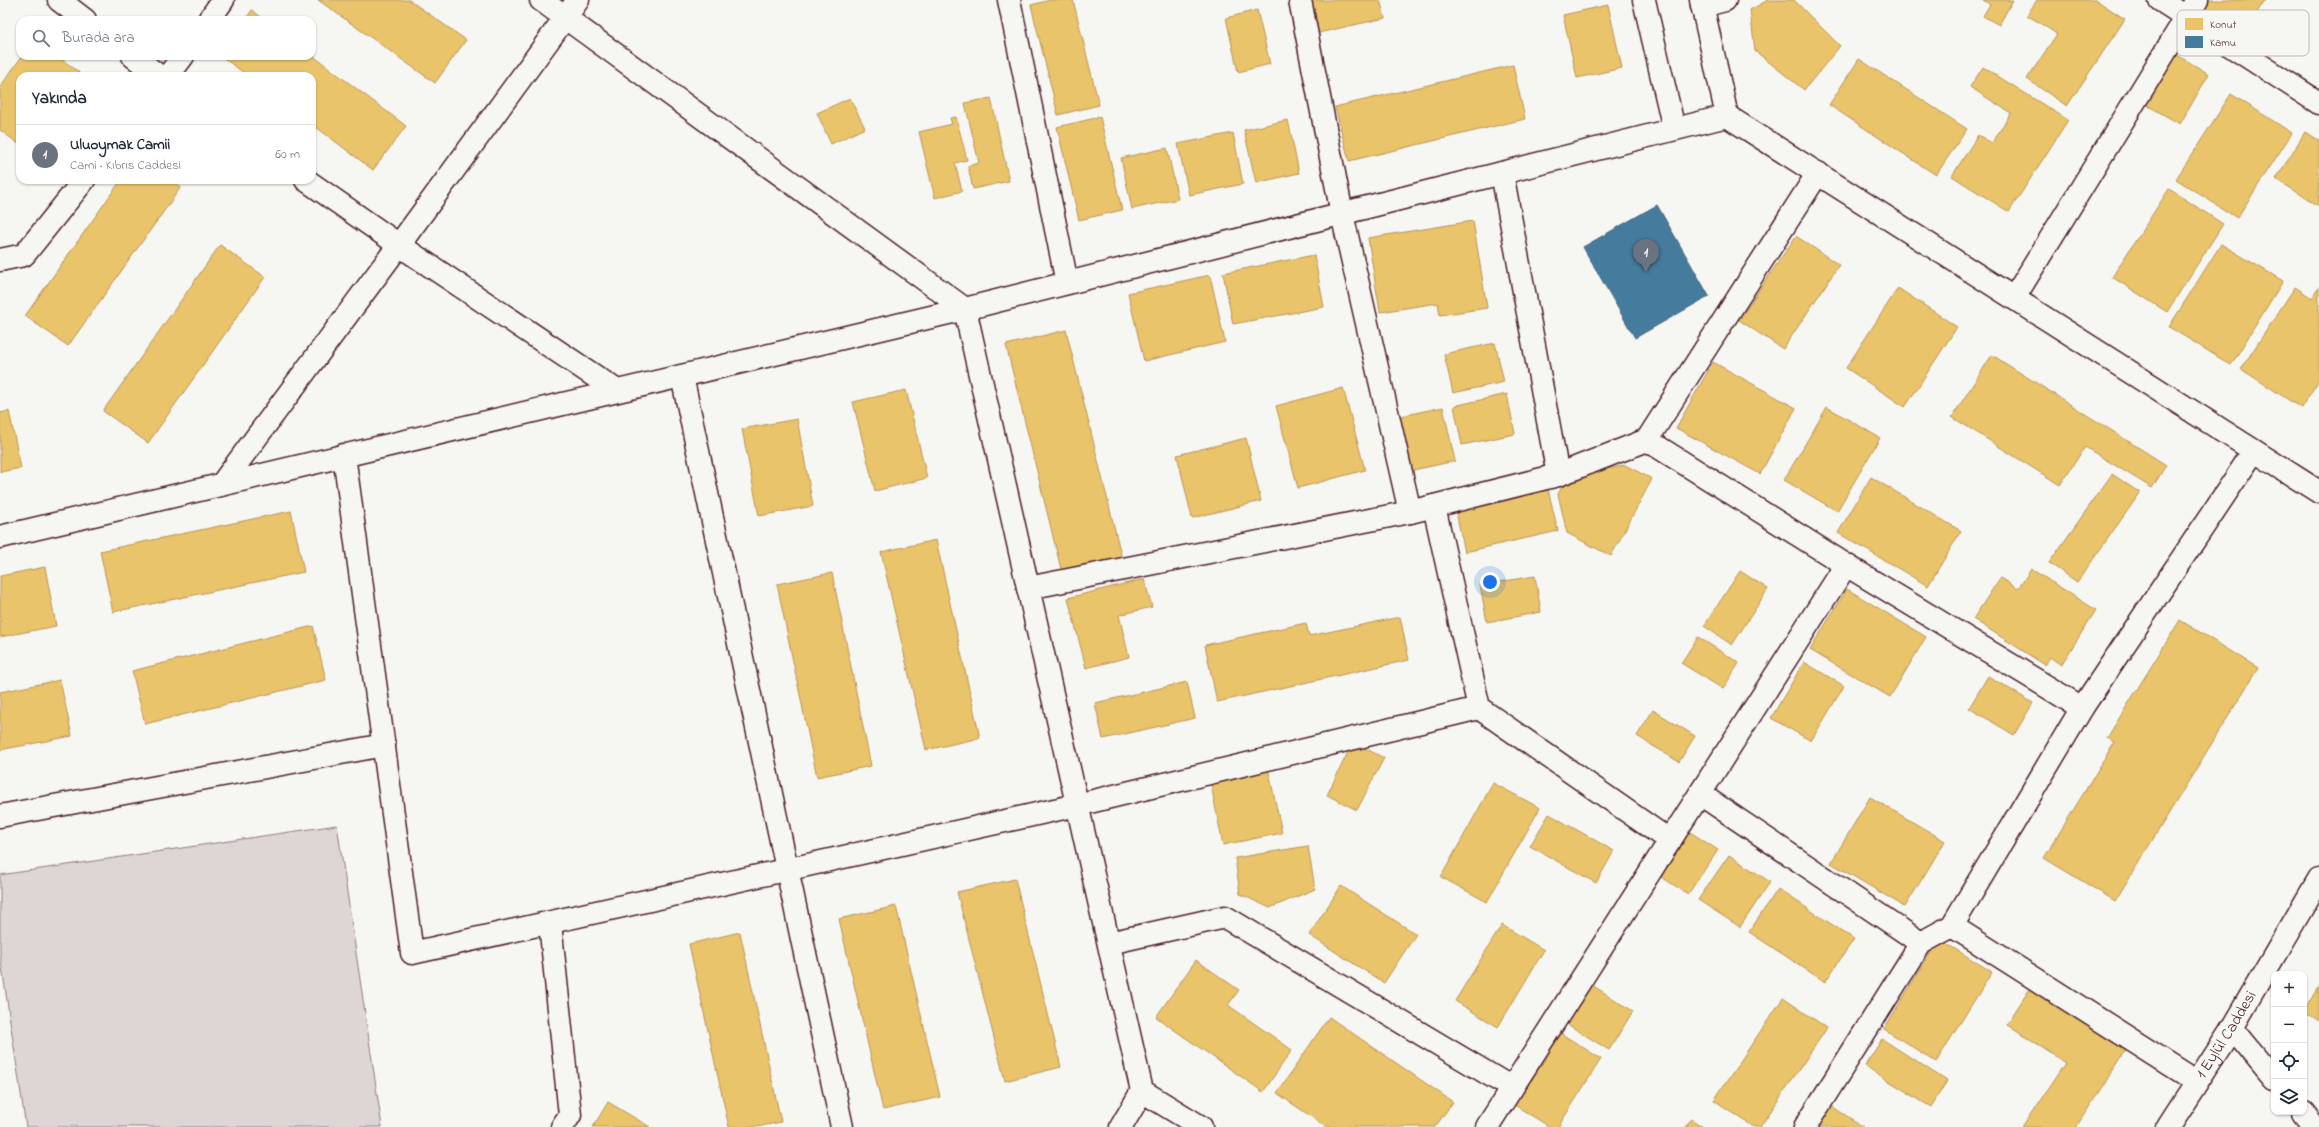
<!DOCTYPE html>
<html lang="tr">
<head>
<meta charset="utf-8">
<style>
	body { margin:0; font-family:"Indie Flower",sans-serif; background:#f2f2f3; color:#1f2937 }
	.controls { position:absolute; right:12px; bottom:12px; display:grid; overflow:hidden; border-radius:8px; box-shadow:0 1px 3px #0004 }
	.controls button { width:36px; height:36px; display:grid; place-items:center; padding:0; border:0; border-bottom:1px solid #e0e1e3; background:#fff; color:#1f2937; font:20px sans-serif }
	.you { position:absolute; left:1490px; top:582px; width:14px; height:14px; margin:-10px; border:3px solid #fff; border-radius:50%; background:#1a73e8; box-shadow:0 0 0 6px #1a73e833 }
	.badge { display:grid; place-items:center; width:26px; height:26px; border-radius:50%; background:#ea580c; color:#fff; font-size:13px; font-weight:700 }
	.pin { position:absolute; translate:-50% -33px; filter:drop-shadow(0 1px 2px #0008) }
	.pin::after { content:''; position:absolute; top:21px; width:14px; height:12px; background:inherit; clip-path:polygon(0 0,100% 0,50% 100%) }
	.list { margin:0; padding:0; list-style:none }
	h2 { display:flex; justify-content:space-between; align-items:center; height:52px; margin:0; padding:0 16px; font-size:17px }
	h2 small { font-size:13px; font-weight:400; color:#747a83 }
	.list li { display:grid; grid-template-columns:26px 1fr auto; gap:12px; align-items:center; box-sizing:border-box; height:60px; padding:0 16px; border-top:1px solid #e0e1e3 }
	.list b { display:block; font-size:15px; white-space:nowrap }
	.list p { margin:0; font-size:13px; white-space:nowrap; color:#747a83 }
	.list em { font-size:13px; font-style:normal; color:#747a83 }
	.icon { flex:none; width:22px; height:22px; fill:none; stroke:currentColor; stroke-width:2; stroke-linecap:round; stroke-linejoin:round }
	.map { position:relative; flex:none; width:2319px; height:1127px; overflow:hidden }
	.search { position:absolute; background:#fff; box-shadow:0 1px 3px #0004; left:16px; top:16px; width:300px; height:44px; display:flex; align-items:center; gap:10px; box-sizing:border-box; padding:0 14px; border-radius:12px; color:#747a83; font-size:15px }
	.panel { position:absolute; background:#fff; box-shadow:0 1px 3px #0004; left:16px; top:72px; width:300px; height:112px; border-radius:12px }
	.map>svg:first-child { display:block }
	.green { fill:#ddd6d5; stroke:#947a80 }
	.homes { fill:#e9c46a; stroke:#b99257 }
	.public { fill:#457b9d; stroke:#465f7b }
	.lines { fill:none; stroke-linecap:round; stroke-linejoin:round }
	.minor-casing { stroke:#4a1f2b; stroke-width:25 }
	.minor { stroke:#f6f6f2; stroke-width:22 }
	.labels { text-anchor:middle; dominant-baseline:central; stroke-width:4; stroke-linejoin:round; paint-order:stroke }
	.street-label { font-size:16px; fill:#4a1f2b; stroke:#f6f6f2 }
	.key { fill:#f6f6f2; stroke:#c2b6b6; stroke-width:1 }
	.key-label { font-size:11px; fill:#4a1f2b }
</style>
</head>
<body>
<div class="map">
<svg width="2319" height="1127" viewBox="0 0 2319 1127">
	<rect width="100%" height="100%" fill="#f6f6f2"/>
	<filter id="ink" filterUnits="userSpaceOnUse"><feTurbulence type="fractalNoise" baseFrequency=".025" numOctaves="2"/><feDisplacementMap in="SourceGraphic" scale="8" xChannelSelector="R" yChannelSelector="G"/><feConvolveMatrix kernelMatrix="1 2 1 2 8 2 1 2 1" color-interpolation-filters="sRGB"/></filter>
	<g filter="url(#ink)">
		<path class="green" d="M 337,825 L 382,1127 L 26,1127 L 0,954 L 0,875 Z"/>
		<path class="homes" d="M 318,0 L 409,0 L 466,40 L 435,83 Z
			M 1050,0 L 1073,0 L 1099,105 L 1058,115 L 1031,5 Z
			M 1306,0 L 1380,0 L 1385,18 L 1314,34 Z
			M 1768,0 L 1794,0 L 1840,46 L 1804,90 L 1755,51 L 1750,10 Z
			M 1983,0 L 2013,0 L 1999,25 L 1983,16 L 1990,4 Z
			M 2037,0 L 2096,0 L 2125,19 L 2067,106 L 2027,79 L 2057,34 L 2027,15 Z
			M 2203,0 L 2265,0 L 2242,36 L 2198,8 Z
			M 1608,5 L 1622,68 L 1577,78 L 1563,15 Z
			M 252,10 L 265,20 L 245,20 Z
			M 1257,10 L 1270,64 L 1238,72 L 1226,18 Z
			M 2174,53 L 2209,74 L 2180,124 L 2145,104 Z
			M 312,55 L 406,126 L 373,170 L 312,124 L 312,76 L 248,76 L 221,56 Z
			M 22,56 L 57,56 L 79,72 L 76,76 L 20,76 L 20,145 L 0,130 L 0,87 Z
			M 1859,59 L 1967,129 L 1936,175 L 1829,105 Z
			M 1513,65 L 1525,119 L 1349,161 L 1335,107 Z
			M 1983,67 L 2068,120 L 2009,212 L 1952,176 L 1978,135 L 1992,143 L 2011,113 L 1970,87 Z
			M 2231,94 L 2292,133 L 2237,218 L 2176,179 Z
			M 850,98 L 865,128 L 831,144 L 817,113 Z
			M 991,98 L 1009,181 L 973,189 L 968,166 L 979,163 L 965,103 Z
			M 956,117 L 967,160 L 955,163 L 962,191 L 935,198 L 919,132 L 952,124 L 950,118 Z
			M 1100,117 L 1122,210 L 1079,220 L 1057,127 Z
			M 1288,120 L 1299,173 L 1256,183 L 1244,130 Z
			M 2305,132 L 2319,141 L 2319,206 L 2276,179 Z
			M 1233,133 L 1243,184 L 1189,195 L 1178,144 Z
			M 1167,148 L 1178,199 L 1132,209 L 1121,158 Z
			M 121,180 L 171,180 L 181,187 L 68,346 L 25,316 Z
			M 2169,189 L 2223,224 L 2167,312 L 2112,277 Z
			M 1473,221 L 1487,308 L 1440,315 L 1438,303 L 1380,312 L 1368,238 Z
			M 1796,236 L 1839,265 L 1783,349 L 1739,320 Z
			M 2221,244 L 2283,281 L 2231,365 L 2169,327 Z
			M 220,245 L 265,277 L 148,443 L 103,411 Z
			M 1314,255 L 1324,307 L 1233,324 L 1223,273 Z
			M 1210,275 L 1225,342 L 1144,361 L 1128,293 Z
			M 2295,287 L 2312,298 L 2319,287 L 2319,380 L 2301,408 L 2241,369 Z
			M 1898,288 L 1957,327 L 1905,407 L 1846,368 Z
			M 1066,330 L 1122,559 L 1062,573 L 1006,345 Z
			M 1495,343 L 1504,382 L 1453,393 L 1444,354 Z
			M 1992,355 L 2166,465 L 2152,488 L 2085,447 L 2060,485 L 1952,417 Z
			M 1713,362 L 1796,408 L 1760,474 L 1676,428 Z
			M 1343,388 L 1365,470 L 1298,488 L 1276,406 Z
			M 906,390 L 927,478 L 875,491 L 853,402 Z
			M 1507,394 L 1515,434 L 1462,445 L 1454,406 Z
			M 1443,407 L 1455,461 L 1404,472 L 1392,418 Z
			M 1827,407 L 1880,438 L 1837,511 L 1784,480 Z
			M 9,411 L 21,468 L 0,472 L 0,413 Z
			M 797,419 L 813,506 L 759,516 L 742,429 Z
			M 1246,438 L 1261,501 L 1192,518 L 1177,455 Z
			M 1625,465 L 1652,479 L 1611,556 L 1567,533 L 1558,494 L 1567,478 Z
			M 2112,474 L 2140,493 L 2077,582 L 2049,563 Z
			M 1871,477 L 1961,531 L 1928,586 L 1838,533 Z
			M 1547,485 L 1558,531 L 1465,552 L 1455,508 Z
			M 291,511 L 304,572 L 113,612 L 100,551 Z
			M 936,540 L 980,738 L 926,750 L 881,552 Z
			M 45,567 L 56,626 L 0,637 L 0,576 Z
			M 2031,569 L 2096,610 L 2061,665 L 2050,657 L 2045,665 L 1973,619 L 2000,578 L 2018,589 Z
			M 1740,571 L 1768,589 L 1732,645 L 1704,626 Z
			M 832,573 L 871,766 L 817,777 L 777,584 Z
			M 1535,576 L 1541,612 L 1487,622 L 1480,585 Z
			M 1144,579 L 1152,607 L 1119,615 L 1129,657 L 1086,668 L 1068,598 Z
			M 1847,589 L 1926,637 L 1890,697 L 1810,650 Z
			M 1400,617 L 1409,660 L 1217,702 L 1205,645 L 1306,623 L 1309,636 Z
			M 2180,620 L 2258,668 L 2115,901 L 2044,858 L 2115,742 L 2107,738 Z
			M 313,626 L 326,680 L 145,724 L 132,671 Z
			M 1698,637 L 1739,663 L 1723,689 L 1681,663 Z
			M 1804,662 L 1844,686 L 1811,741 L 1771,718 Z
			M 1988,676 L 2033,703 L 2014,735 L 1969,708 Z
			M 60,680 L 72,736 L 0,750 L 0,692 Z
			M 1187,682 L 1195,718 L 1103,739 L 1095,703 Z
			M 1653,710 L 1695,736 L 1679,762 L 1637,736 Z
			M 1353,742 L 1384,758 L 1357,810 L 1327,795 Z
			M 1268,768 L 1282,833 L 1223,845 L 1210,780 Z
			M 1493,783 L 1540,808 L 1487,902 L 1441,877 Z
			M 1870,797 L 1945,841 L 1905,907 L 1831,863 Z
			M 1549,814 L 1614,851 L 1596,883 L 1530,846 Z
			M 1684,828 L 1718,850 L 1688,894 L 1655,873 Z
			M 1308,846 L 1315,889 L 1270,908 L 1240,894 L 1235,858 Z
			M 1729,855 L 1770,882 L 1740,927 L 1698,900 Z
			M 1015,879 L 1061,1067 L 1005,1081 L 957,892 Z
			M 1341,886 L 1416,934 L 1384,983 L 1309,935 Z
			M 1778,889 L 1854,939 L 1825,982 L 1749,932 Z
			M 896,906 L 940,1097 L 883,1110 L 839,919 Z
			M 1502,925 L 1544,950 L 1498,1027 L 1455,1001 Z
			M 740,932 L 781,1122 L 757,1127 L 729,1127 L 689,944 Z
			M 1939,939 L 1992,972 L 1936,1062 L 1884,1029 Z
			M 1196,960 L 1239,990 L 1228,1005 L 1292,1050 L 1263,1092 L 1156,1017 Z
			M 1584,980 L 1633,1011 L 1609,1050 L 1559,1019 Z
			M 2031,987 L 2127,1049 L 2076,1127 L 2022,1127 L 2065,1062 L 2007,1024 Z
			M 2319,987 L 2319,1023 L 2304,1013 Z
			M 1783,998 L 1827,1028 L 1760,1127 L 1754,1127 L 1714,1100 Z
			M 1329,1017 L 1453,1102 L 1435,1127 L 1326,1127 L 1277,1093 Z
			M 1554,1029 L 1601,1059 L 1558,1127 L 1550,1127 L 1508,1101 Z
			M 1882,1039 L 1947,1081 L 1931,1107 L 1865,1066 Z
			M 608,1102 L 650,1127 L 593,1127 Z
			M 1828,1104 L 1864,1127 L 1813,1127 Z
			M 1691,1119 L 1703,1127 L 1686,1127 Z"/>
		<path class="public" d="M 1657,205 L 1709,296 L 1635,338 L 1583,247 Z"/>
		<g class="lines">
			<g class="minor-casing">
				<g id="minor">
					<path d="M 59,0 L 85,20"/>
					<path d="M 541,0 L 965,309 L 1142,1091 L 1121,1127"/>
					<path d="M 1009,0 L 1067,283"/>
					<path d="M 1300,0 L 1342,214 L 1410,512"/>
					<path d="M 1644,0 L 1674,129"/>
					<path d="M 1701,0 L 1727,116"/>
					<path d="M 2160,0 L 2319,103"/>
					<path d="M 1702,6 L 1725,0"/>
					<path d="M 209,20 L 223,0"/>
					<path d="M 133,56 L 159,76"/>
					<path d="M 168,76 L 183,56"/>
					<path d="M 1502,173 L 1558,475"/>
					<path d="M 306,180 L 399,245 L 617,391"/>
					<path d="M 0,260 L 24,255 L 84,180"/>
					<path d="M 2014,298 L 2197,0"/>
					<path d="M 682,376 L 842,1127"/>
					<path d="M 1647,440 L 1846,565 L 2082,708"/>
					<path d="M 344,455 L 412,953 L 1077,805 L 1479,708"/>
					<path d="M 221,485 L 399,245 L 578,0"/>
					<path d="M 1434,506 L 1479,708 L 1670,841"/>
					<path d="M 0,537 L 965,309 L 1727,116 L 2319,492"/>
					<path d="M 1028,588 L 1410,512 L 1558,475 L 1647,440 L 1818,173"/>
					<path d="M 1700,794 L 1921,943"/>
					<path d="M 0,816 L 384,745"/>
					<path d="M 550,923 L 570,1115 L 562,1127"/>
					<path d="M 1952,926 L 2196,1081"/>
					<path d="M 1109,943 L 1225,917 L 1512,1088"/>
					<path d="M 2232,1028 L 2274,1079"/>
					<path d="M 1142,1091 L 1201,1127"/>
					<path d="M 2302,1112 L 2314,1127"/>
					<path d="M 1487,1127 L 1846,565"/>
					<path d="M 1805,1127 L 1921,943 L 1952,926 L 2082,708 L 2254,451"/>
					<path id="s1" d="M 2168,1127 L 2232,1028 L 2319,879"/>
				</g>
			</g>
			<use href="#minor" class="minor"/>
		</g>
	</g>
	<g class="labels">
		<g class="street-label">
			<text stroke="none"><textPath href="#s1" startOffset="109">1 Eylül Caddesi</textPath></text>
		</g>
	</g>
	<rect x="2177" y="10" width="132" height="46" rx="6" class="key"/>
	<rect x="2185" y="18" width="18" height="12" fill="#e9c46a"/>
	<rect x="2185" y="36" width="18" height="12" fill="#457b9d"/>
	<g class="key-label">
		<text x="2210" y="28">Konut</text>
		<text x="2210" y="46">Kamu</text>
	</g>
</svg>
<div class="controls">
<button>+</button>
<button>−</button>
<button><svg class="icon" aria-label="locate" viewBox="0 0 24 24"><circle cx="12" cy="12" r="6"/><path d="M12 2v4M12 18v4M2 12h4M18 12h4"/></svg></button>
<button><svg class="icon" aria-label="layers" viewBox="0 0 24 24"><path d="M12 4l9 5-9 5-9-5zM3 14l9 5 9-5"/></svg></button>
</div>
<div class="you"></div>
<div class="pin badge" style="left:1646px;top:272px;background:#6b7280">1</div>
<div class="search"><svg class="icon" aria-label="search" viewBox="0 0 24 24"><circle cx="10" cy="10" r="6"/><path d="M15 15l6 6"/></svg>Burada ara</div>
<section class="panel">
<h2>Yakında<small></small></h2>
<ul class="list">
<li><span class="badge" style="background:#6b7280">1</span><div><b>Uluoymak Camii</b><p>Cami · Kıbrıs Caddesi</p></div><em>60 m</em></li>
</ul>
</section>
</div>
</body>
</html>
